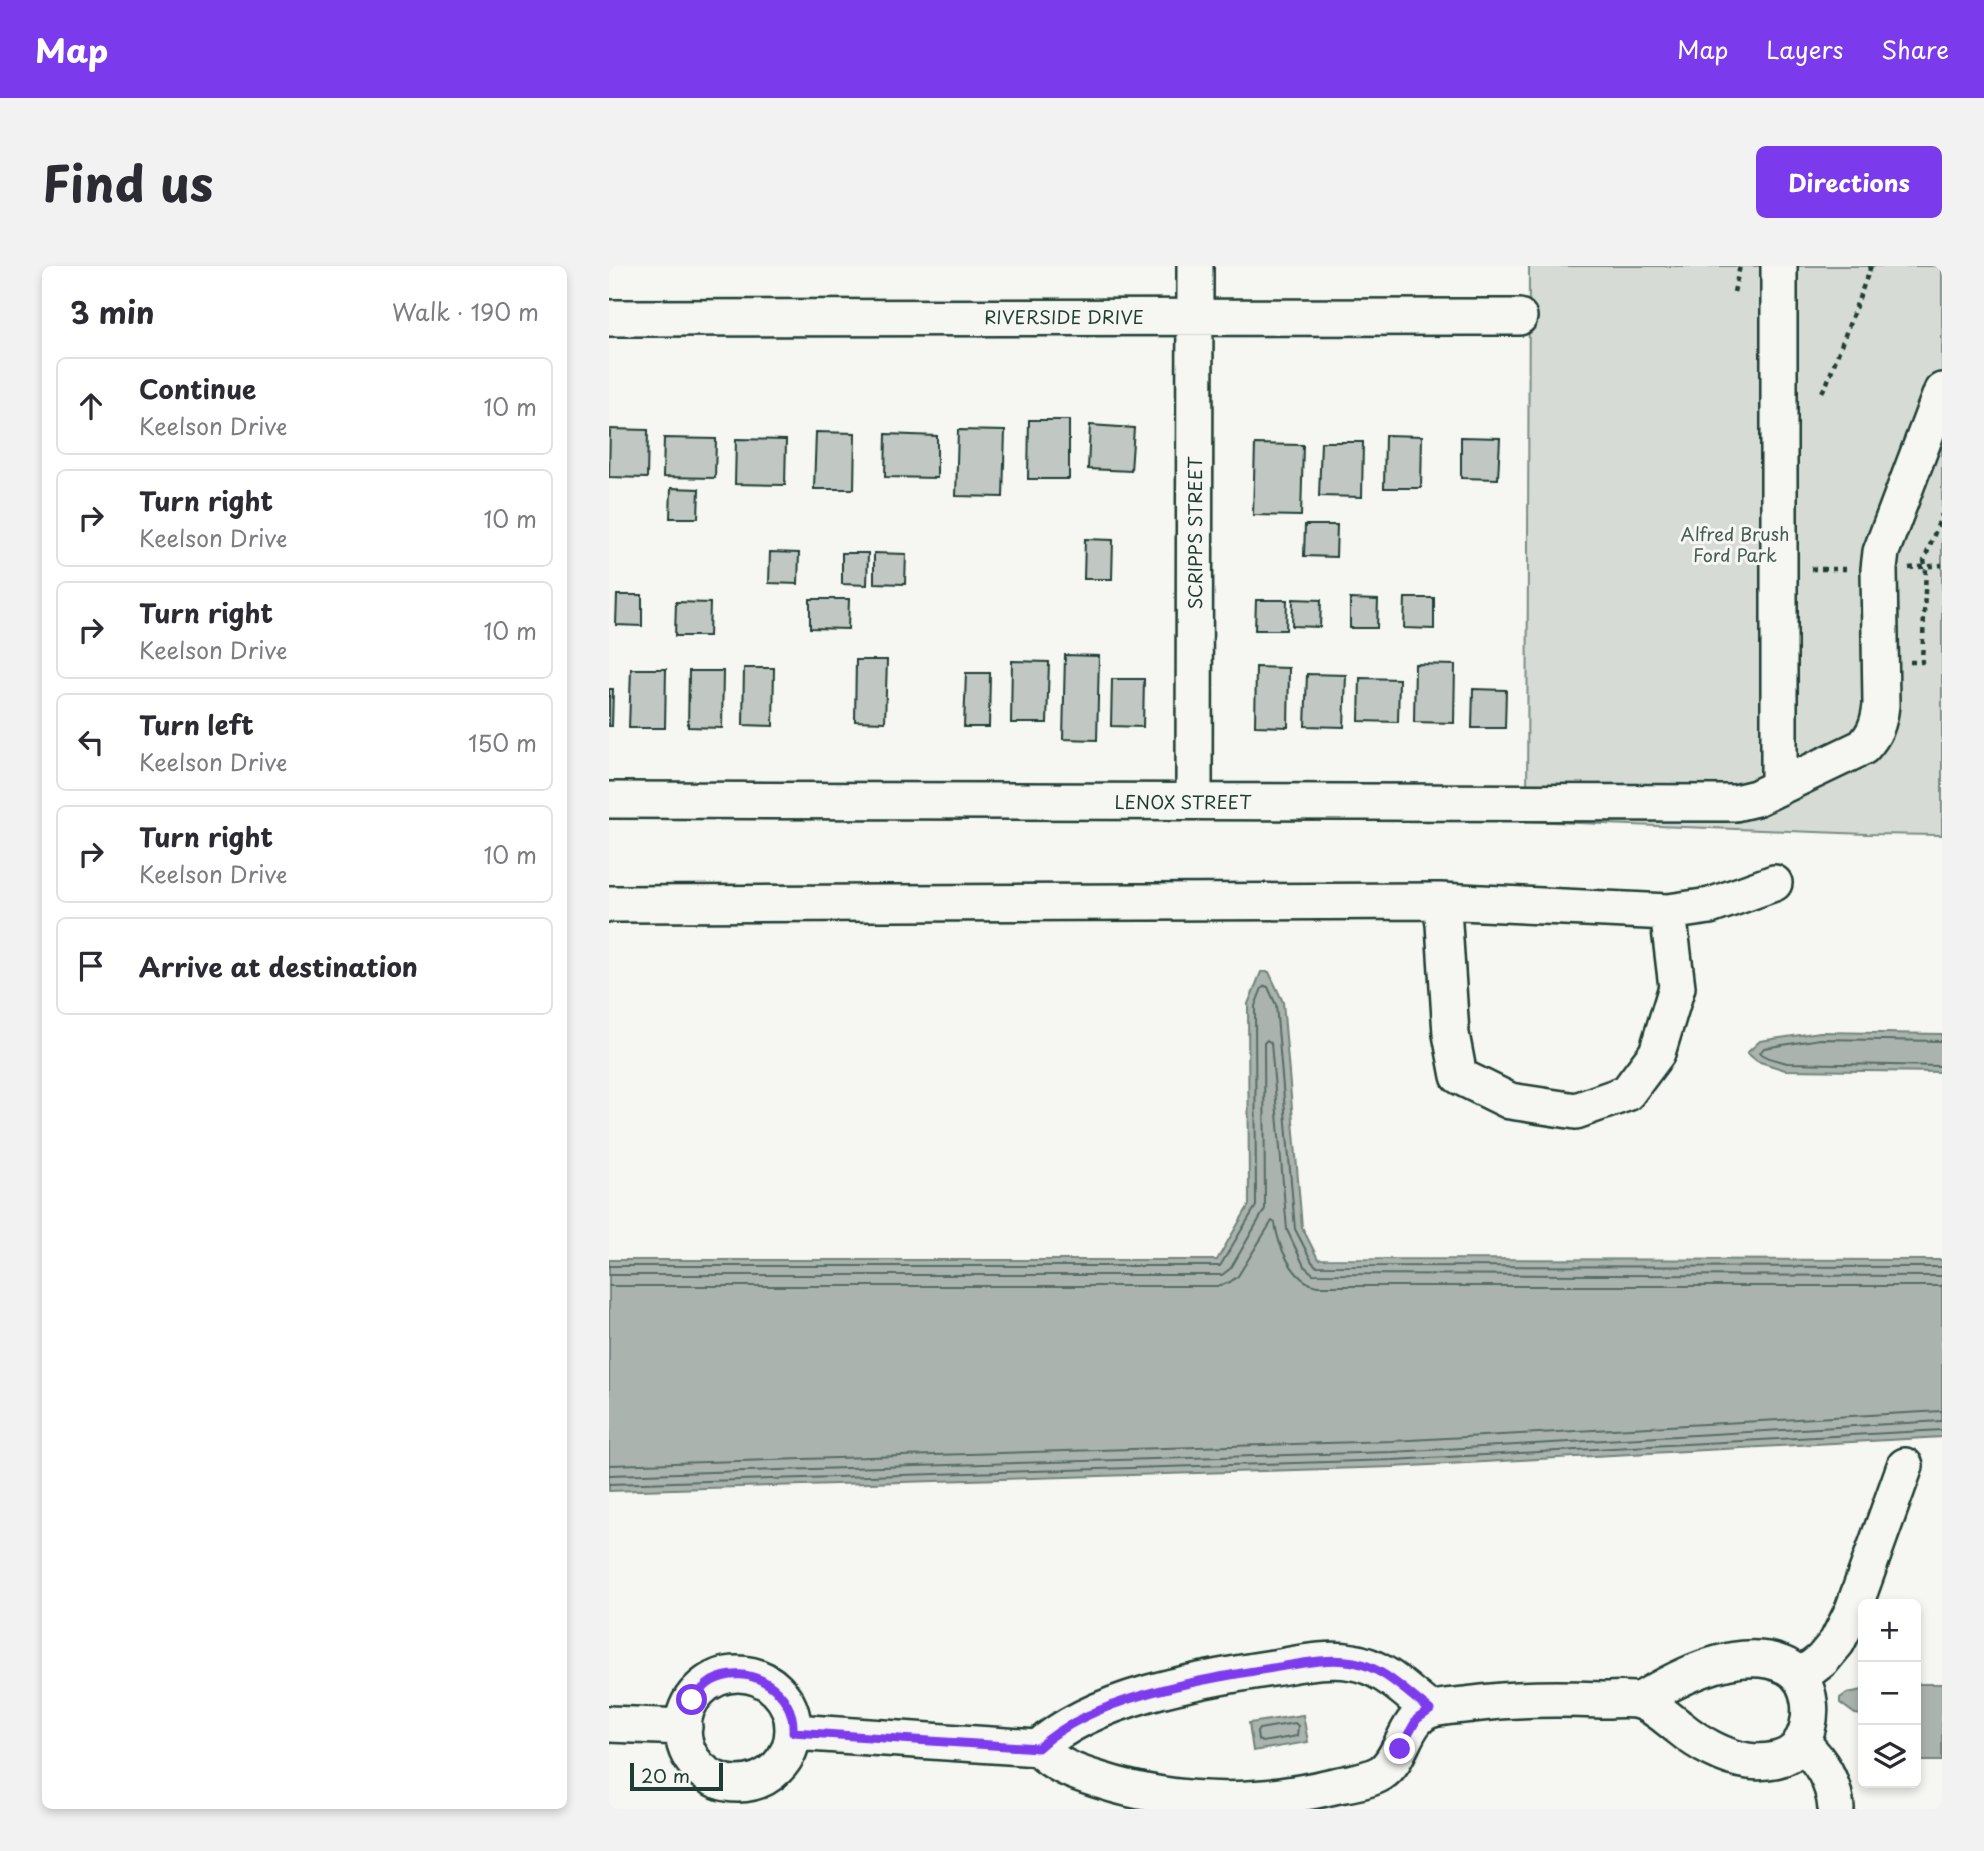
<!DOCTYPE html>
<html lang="en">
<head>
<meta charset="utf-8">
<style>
	body { margin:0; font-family:"Playpen Sans",sans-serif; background:#f2f2f3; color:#2b2b33 }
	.controls { position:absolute; right:21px; bottom:21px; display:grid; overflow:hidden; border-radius:10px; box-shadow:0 4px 10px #0003 }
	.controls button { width:63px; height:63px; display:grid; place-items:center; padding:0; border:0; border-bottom:2px solid #e1e1e2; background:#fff; color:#2b2b33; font:35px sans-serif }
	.scale { position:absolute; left:21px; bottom:18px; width:93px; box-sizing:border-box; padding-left:7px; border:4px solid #1f3d34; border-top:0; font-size:19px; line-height:24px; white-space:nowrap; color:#1f3d34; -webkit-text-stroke:5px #f6f6f2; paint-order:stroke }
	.stop { position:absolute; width:21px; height:21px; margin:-16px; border:5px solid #7c3aed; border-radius:50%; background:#fff }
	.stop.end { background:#7c3aed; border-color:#fff; box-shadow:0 2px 7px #0008 }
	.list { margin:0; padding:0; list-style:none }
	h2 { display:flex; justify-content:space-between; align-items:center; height:91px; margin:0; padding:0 28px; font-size:30px }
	h2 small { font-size:23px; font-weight:400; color:#7c7c81 }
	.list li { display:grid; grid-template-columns:46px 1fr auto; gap:21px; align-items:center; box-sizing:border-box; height:98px; margin:0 14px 14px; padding:0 14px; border:2px solid #e1e1e2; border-radius:10px }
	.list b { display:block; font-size:26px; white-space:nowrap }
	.list p { margin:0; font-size:23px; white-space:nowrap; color:#7c7c81 }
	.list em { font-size:23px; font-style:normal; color:#7c7c81 }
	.icon { flex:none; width:38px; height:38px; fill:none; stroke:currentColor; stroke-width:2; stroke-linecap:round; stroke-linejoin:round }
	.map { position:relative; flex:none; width:1333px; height:1543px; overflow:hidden; border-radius:10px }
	header { display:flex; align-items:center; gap:42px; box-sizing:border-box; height:98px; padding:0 35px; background:#7c3aed; color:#fff }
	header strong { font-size:33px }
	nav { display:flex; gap:38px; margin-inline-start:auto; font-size:24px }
	.intro { display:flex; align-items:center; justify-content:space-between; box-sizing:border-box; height:168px; padding:0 42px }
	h1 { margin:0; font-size:49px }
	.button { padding:18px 32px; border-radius:10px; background:#7c3aed; color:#fff; font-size:24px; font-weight:700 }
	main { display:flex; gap:42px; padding:0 42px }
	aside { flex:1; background:#fff; border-radius:10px; box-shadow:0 4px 10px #0003 }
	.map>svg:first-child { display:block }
	.green { fill:#d6dbd6; stroke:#7a8c85; stroke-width:2 }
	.water { fill:#aab3ae; stroke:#72847d; stroke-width:2 }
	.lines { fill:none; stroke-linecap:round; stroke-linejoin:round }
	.shore { stroke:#576c65; stroke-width:2 }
	.building { fill:#c1c8c3; stroke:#1f3d34; stroke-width:2 }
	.minor-casing { stroke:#1f3d34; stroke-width:40 }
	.path { stroke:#1f3d34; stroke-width:4.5; stroke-dasharray:5 5; stroke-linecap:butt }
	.minor { stroke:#f6f6f2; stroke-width:35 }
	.route { stroke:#7c3aed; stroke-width:9 }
	.labels { text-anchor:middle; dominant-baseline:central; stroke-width:6; stroke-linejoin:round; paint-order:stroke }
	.street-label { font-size:18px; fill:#1f3d34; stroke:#f6f6f2 }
	.park-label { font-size:18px; fill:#445d54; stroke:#f6f6f2 }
</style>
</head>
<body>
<header>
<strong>Map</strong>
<nav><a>Map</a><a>Layers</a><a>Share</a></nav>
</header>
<div class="intro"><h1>Find us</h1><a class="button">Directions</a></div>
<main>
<aside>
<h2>3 min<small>Walk · 190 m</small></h2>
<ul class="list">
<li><svg class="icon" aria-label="ahead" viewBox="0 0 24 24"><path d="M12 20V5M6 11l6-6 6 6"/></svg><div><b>Continue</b><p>Keelson Drive</p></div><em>10 m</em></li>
<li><svg class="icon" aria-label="right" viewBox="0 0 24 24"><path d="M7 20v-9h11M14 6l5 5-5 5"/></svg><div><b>Turn right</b><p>Keelson Drive</p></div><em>10 m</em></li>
<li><svg class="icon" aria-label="right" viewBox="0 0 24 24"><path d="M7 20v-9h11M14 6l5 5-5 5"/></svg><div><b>Turn right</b><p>Keelson Drive</p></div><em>10 m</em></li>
<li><svg class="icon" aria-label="left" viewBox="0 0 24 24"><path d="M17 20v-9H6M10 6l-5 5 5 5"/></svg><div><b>Turn left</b><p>Keelson Drive</p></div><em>150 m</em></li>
<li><svg class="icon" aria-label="right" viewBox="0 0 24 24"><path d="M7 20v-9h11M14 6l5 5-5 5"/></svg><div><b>Turn right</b><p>Keelson Drive</p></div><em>10 m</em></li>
<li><svg class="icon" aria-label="arrive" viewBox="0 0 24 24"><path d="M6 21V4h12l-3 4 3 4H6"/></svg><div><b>Arrive at destination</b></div></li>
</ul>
</aside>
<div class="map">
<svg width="1333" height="1543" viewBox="0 0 1333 1543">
	<rect width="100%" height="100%" fill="#f6f6f2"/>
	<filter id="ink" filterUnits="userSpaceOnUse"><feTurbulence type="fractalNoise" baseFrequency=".0143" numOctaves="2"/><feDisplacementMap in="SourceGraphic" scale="14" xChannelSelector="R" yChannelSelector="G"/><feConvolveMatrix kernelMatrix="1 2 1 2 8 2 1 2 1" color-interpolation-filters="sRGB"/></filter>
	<g filter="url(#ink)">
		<path class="green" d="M 920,0 L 1333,0 L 1333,569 L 1258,568 L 918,555 Z"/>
		<path class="water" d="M 652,706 L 660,706 L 674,736 L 693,961 L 709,993 L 1333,994 L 1333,1171 L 784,1201 L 0,1225 L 0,994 L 608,994 L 640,939 L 639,738 Z
			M 1211,766 L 1333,768 L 1333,806 L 1176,804 L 1148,795 L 1138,787 L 1151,775 Z
			M 1307,1418 L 1333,1418 L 1333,1495 L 1307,1495 Z
			M 1254,1424 L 1254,1449 L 1246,1448 L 1231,1437 L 1231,1432 L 1238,1427 Z
			M 694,1449 L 699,1476 L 644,1485 L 640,1457 Z"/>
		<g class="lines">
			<path class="shore" d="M 1333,775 L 1211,773 L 1155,782 L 1151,787 L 1160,792 L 1178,797 L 1333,800
				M 0,1000 L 611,1000 L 647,940 L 646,740 L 653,722 L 656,720 L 659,721 L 667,739 L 686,963 L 703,996 L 707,1000 L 1333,1001
				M 0,1009 L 613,1009 L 622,1002 L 656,943 L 655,777 L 658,774 L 662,777 L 678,964 L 695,1000 L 704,1008 L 1333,1010
				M 0,1020 L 611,1020 L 621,1016 L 629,1010 L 663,955 L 666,957 C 669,980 684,1016 709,1020 L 1333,1020
				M 0,1199 L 783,1175 L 1333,1145
				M 0,1209 L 784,1186 L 1333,1155
				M 0,1218 L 784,1194 L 1333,1164
				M 686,1457 L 689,1460 L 688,1470 L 653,1476 L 649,1474 L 648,1466 L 650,1463 Z"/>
		</g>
		<path class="building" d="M 420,154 L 460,154 L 460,213 L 419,213 Z
			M 481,159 L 525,162 L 522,205 L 479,203 Z
			M 1,163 L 39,164 L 38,212 L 0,211 Z
			M 349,164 L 396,165 L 394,231 L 347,230 Z
			M 207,166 L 246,167 L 245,223 L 205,223 Z
			M 277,168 L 328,170 L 328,212 L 276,211 Z
			M 776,169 L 813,170 L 812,222 L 775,222 Z
			M 852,171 L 891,172 L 889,213 L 852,212 Z
			M 55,172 L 107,173 L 106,212 L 54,211 Z
			M 127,173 L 177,174 L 176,219 L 126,218 Z
			M 712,176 L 754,176 L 753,231 L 710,230 Z
			M 646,178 L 694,179 L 692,250 L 644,249 Z
			M 62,222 L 90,223 L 89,252 L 61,252 Z
			M 696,259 L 728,259 L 727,291 L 695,290 Z
			M 476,273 L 504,274 L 503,313 L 475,313 Z
			M 161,286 L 190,287 L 189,318 L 160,317 Z
			M 233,287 L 259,287 L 258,319 L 233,318 Z
			M 265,287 L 297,288 L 296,318 L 265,317 Z
			M 8,329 L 33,329 L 33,360 L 7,359 Z
			M 796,332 L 825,332 L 825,363 L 795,362 Z
			M 201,333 L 240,333 L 239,363 L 201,362 Z
			M 684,333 L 712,334 L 711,361 L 683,360 Z
			M 741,333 L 769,334 L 768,362 L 741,362 Z
			M 647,334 L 678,334 L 677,364 L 646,364 Z
			M 67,336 L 101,337 L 100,370 L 66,370 Z
			M 456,389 L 490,390 L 488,474 L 454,473 Z
			M 247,394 L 278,394 L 276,456 L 246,455 Z
			M 403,395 L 440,396 L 438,457 L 402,457 Z
			M 806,398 L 846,399 L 845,457 L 805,456 Z
			M 647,401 L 680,402 L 679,461 L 646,460 Z
			M 135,402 L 165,402 L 164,460 L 134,459 Z
			M 22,403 L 57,403 L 56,462 L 20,462 Z
			M 80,405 L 114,405 L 113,462 L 79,461 Z
			M 357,407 L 381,407 L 380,461 L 355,461 Z
			M 698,408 L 737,409 L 735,461 L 696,460 Z
			M 751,412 L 790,413 L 789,456 L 750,455 Z
			M 503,413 L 535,413 L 534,461 L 502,460 Z
			M 0,423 L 4,423 L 3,460 L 0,460 Z
			M 864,423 L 897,424 L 896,462 L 863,462 Z"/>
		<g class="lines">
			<g class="minor-casing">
				<path id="minor" d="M 1170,0 L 1170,520
					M 0,52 L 910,51
					M 0,534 L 1126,537 L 1147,532 L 1254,481 C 1266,468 1270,457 1272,439 L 1270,303 L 1272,286 L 1333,125
					M 585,535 L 586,0
					M 831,635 L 835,658 L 842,768 L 850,810 L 901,835 L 967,845 L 1018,827 L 1048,787 L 1068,721 L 1059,646
					M 0,638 L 831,635 L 1059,646 L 1101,640 L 1165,617
					M74 1463a55 55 0 1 1 110 0a55 55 0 1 1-110 0Z
					M 1191,1411 L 1213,1394 L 1228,1376 L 1244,1344 L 1296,1200
					M 0,1458 L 75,1461
					M 184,1466 L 429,1482 C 445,1499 467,1507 490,1514 C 567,1539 647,1539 725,1520 C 739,1517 759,1515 772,1507 C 794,1493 795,1453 821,1444 C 833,1440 850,1440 864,1438 C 907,1432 949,1432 993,1434 C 1005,1434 1020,1432 1031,1435 C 1046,1440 1059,1453 1071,1462 C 1089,1477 1116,1492 1139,1495 C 1155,1497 1178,1495 1189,1481 C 1207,1458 1205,1414 1177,1400 C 1132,1378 1069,1411 1030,1435
					M 1192,1476 C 1212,1495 1225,1515 1227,1543
					M 429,1482 C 484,1431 592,1413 664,1402 C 689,1398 719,1391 744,1396 C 775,1401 797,1426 821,1444"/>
			</g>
			<path class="path" d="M 1125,26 L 1131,0
				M 1213,126 L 1218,117 L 1262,0
				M 1300,302 L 1333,299
				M 1202,303 L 1239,303
				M 1301,396 L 1313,396 L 1317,302 L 1315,295 L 1333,248"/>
			<use href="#minor" class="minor"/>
		</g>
	</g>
	<g class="lines" filter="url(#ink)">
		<path class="route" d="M 83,1434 C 89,1427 95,1420 103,1415 C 140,1395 187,1425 184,1466 L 429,1482 C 483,1431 593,1413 664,1402 C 689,1398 719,1391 745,1396 C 775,1402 797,1426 821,1444 L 808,1453 L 791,1483"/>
	</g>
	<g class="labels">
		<g class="street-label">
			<text x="455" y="50">RIVERSIDE DRIVE</text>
			<text transform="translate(585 267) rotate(-90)">SCRIPPS STREET</text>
			<text x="574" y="535">LENOX STREET</text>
		</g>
		<g class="park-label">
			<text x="1126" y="267">Alfred Brush<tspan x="1126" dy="21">Ford Park</tspan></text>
		</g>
	</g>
</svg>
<div class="controls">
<button>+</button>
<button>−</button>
<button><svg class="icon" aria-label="layers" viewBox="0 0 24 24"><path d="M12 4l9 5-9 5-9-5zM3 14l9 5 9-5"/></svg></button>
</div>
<div class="scale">20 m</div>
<div class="stop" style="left:83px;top:1434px"></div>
<div class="stop end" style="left:791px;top:1483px"></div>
</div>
</main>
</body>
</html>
